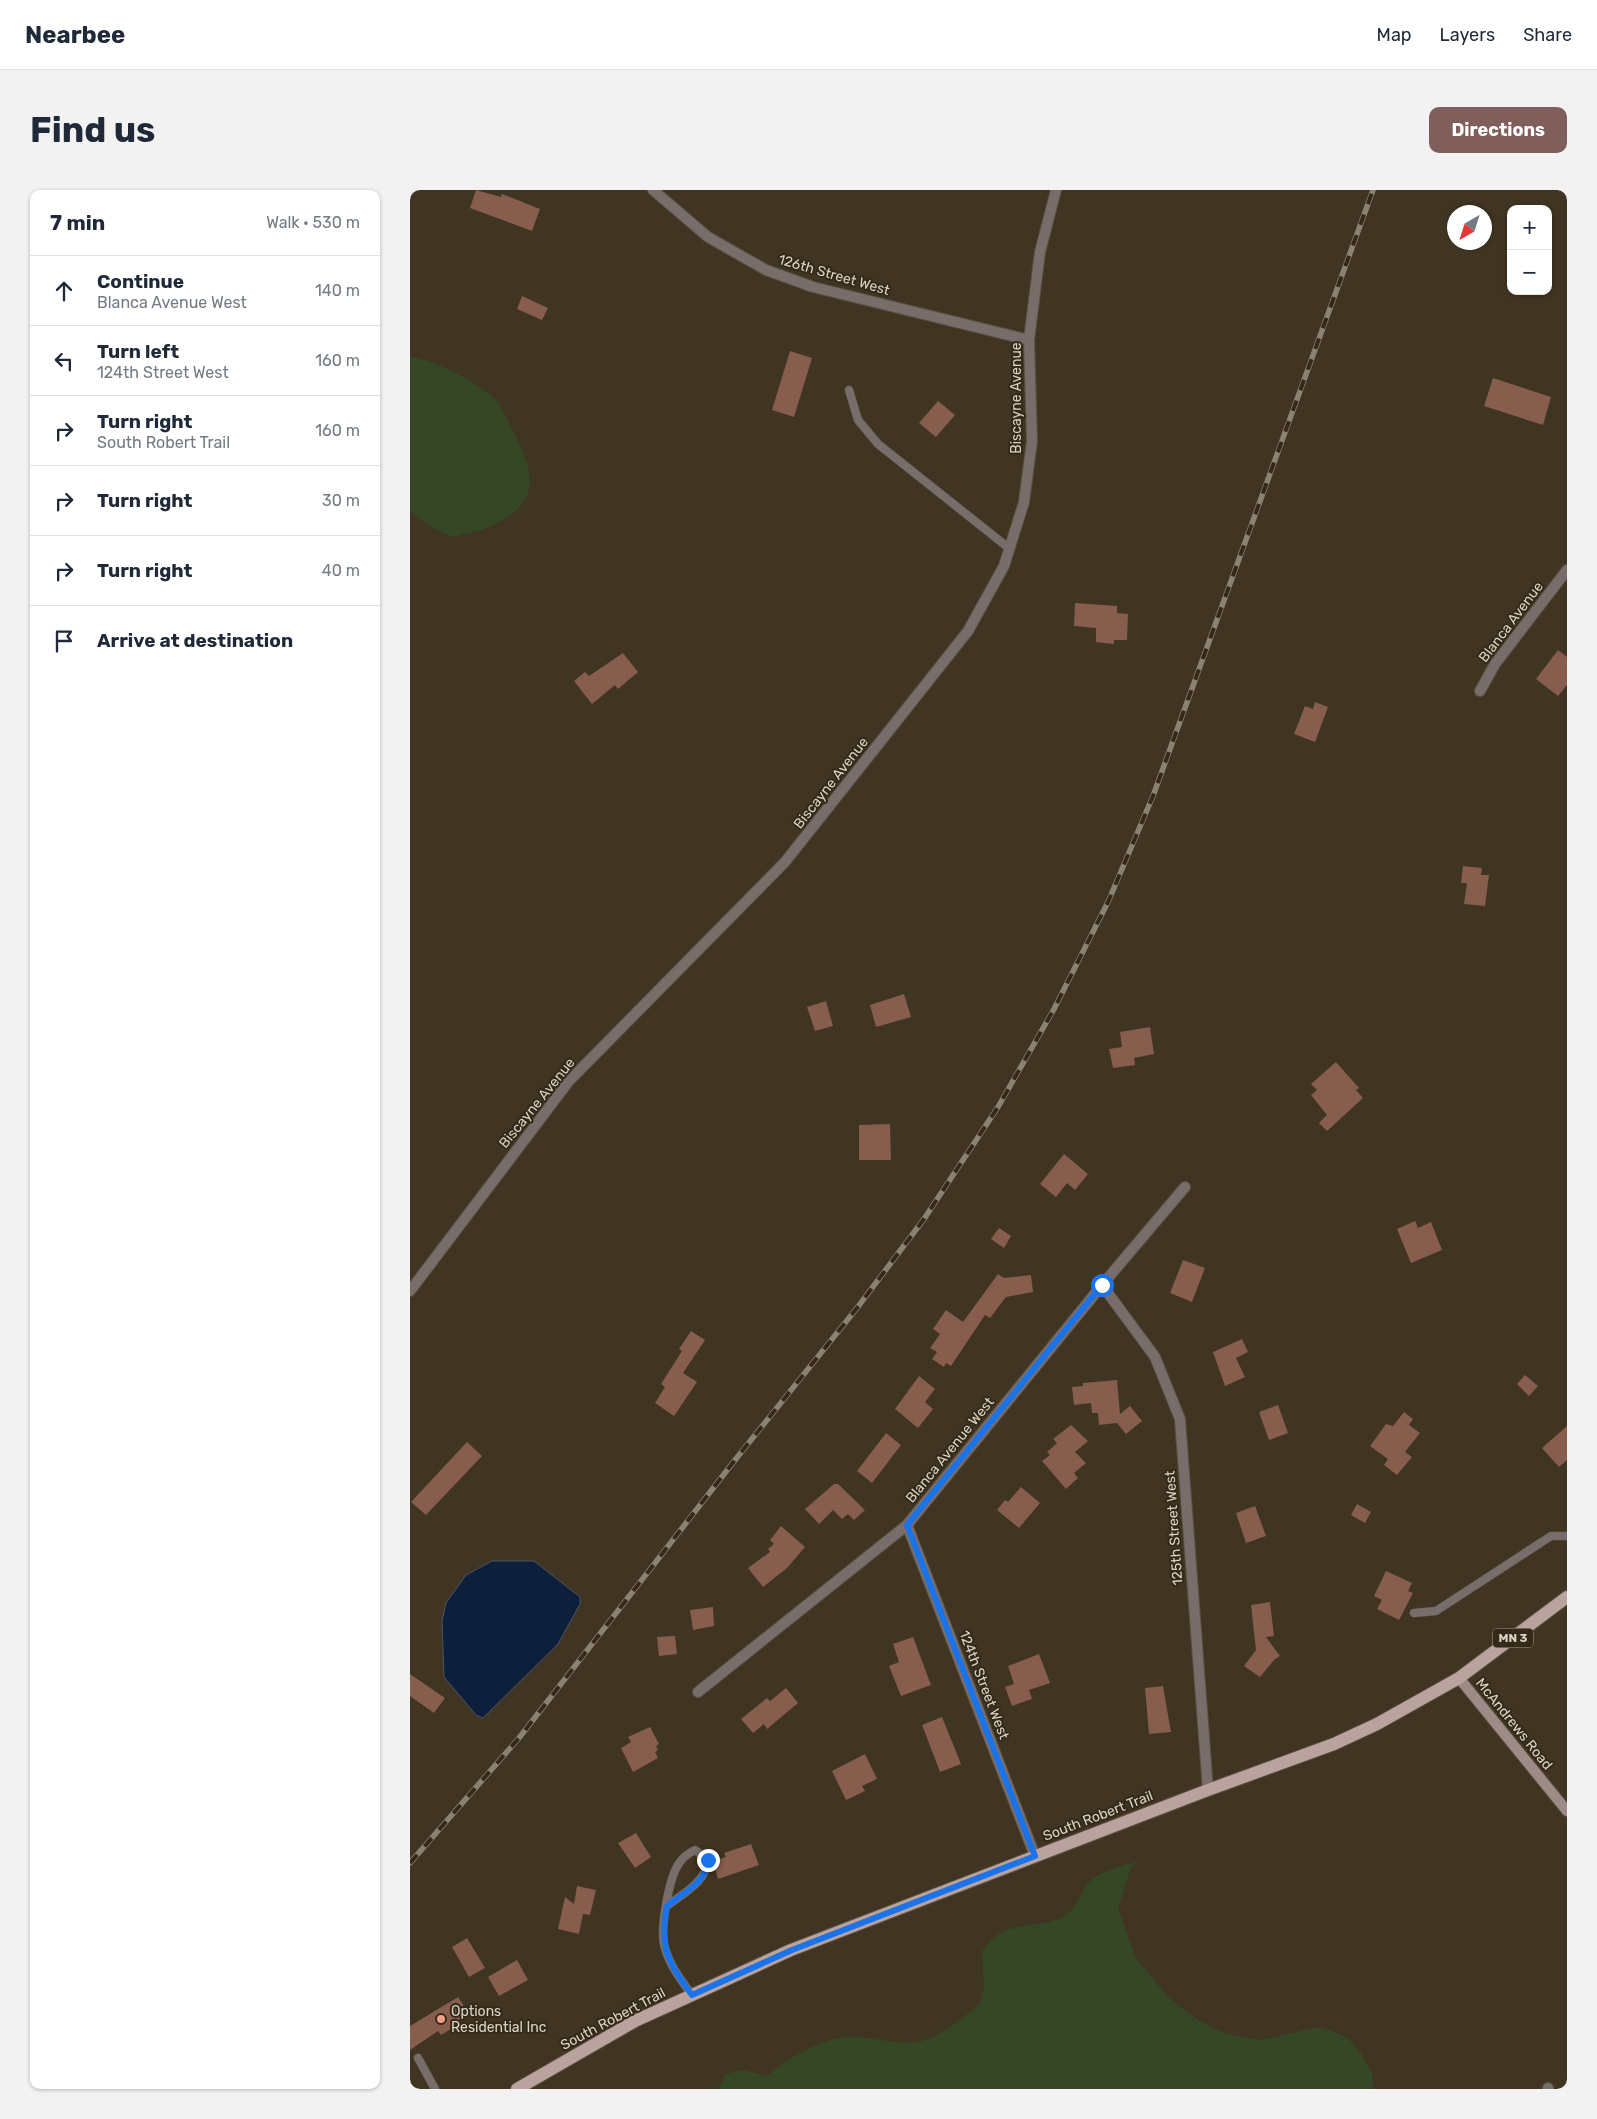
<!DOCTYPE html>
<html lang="en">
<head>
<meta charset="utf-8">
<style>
	body { margin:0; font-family:Rubik,sans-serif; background:#f2f2f3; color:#1f2937 }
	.controls { position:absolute; right:15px; top:15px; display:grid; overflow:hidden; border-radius:10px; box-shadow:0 1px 4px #0004 }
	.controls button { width:45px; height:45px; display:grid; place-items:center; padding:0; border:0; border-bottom:1px solid #e0e1e3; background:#fff; color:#1f2937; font:25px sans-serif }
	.compass { position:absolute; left:1037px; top:15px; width:45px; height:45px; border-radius:50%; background:#fff; box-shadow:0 1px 4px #0004; rotate:219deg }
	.stop { position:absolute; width:15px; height:15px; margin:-11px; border:4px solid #1a73e8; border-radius:50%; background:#fff }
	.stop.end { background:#1a73e8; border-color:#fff; box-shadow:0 1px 5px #0008 }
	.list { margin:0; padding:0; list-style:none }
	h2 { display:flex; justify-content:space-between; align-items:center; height:65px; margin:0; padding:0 20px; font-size:21px }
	h2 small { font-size:16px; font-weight:400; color:#747a83 }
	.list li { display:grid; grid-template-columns:32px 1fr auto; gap:15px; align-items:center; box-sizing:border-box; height:70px; padding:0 20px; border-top:1px solid #e0e1e3 }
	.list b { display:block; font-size:19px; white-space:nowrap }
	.list p { margin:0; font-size:16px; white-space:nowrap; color:#747a83 }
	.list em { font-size:16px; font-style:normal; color:#747a83 }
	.icon { flex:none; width:28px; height:28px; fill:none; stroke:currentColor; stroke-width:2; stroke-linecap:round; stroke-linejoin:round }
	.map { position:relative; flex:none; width:1157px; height:1899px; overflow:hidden; border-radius:10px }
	header { display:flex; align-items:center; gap:30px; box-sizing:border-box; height:70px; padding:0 25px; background:#fff; border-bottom:1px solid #e0e1e3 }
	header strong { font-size:24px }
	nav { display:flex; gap:28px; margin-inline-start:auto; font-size:18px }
	.intro { display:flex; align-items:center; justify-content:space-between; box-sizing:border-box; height:120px; padding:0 30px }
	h1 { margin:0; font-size:35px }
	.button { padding:12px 22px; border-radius:10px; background:#7f5e5b; color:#fff; font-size:18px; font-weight:700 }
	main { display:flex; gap:30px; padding:0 30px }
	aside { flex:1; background:#fff; border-radius:10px; box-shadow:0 1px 4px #0004 }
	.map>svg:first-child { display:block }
	.green { fill:#354725 }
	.water { fill:#0e1f3c; stroke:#4b5566 }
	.building { fill:#875d4d }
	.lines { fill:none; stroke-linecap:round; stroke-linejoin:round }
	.service-casing { stroke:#5c5140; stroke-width:9 }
	.minor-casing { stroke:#5c5140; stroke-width:12 }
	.secondary-casing { stroke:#5c5140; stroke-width:12 }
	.primary-casing { stroke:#5c5140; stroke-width:14 }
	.service { stroke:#796d6b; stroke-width:8 }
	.minor { stroke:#796d6b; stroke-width:10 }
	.secondary { stroke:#9e8b88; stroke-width:10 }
	.primary { stroke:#baa29e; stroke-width:12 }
	.rail-casing { stroke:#8c8274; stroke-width:5.5 }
	.rail { stroke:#352a18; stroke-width:4; stroke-dasharray:11; stroke-linecap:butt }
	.route { stroke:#1a73e8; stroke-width:6 }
	.poi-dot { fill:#f49e87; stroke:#352a18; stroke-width:2 }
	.labels { text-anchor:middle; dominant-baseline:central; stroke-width:4; stroke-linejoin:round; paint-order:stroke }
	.shield { fill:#352a18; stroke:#a8a093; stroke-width:1 }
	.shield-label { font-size:12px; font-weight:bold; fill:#dad3c8 }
	.street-label { font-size:14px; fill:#dad3c8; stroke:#352a18 }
	.poi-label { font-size:14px; fill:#dad3c8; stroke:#352a18; text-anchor:start }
</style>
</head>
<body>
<header>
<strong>Nearbee</strong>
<nav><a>Map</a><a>Layers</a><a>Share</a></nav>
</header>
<div class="intro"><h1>Find us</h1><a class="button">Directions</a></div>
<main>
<aside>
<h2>7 min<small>Walk · 530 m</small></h2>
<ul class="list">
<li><svg class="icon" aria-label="ahead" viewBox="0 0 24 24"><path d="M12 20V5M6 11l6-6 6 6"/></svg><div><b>Continue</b><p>Blanca Avenue West</p></div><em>140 m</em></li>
<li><svg class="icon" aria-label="left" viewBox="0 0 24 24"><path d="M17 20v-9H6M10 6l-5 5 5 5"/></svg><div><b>Turn left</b><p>124th Street West</p></div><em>160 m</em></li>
<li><svg class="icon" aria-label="right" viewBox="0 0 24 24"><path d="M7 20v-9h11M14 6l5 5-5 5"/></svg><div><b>Turn right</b><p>South Robert Trail</p></div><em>160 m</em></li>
<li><svg class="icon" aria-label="right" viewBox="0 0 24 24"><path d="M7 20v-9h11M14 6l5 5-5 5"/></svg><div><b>Turn right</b></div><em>30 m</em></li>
<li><svg class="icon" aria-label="right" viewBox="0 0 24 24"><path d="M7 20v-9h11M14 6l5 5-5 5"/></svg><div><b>Turn right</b></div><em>40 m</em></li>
<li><svg class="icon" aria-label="arrive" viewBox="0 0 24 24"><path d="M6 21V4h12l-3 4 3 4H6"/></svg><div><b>Arrive at destination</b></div></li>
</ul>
</aside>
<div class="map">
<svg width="1157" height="1899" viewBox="0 0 1157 1899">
	<rect width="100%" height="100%" fill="#403422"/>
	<path class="green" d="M 0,167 C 25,170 72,194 89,213 C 99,234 120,268 120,291 C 120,321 83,339 58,343 C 53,344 47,347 43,346 C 27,343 12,331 0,321 Z
		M 727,1671 L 721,1678 L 708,1718 L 726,1768 L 759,1808 L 791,1832 L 813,1843 L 851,1850 L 909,1837 L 922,1841 L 938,1848 L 951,1863 L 962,1883 L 963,1899 L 308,1899 L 315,1884 L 333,1880 L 357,1886 C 380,1867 411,1847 442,1847 C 467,1846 493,1859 518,1849 C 536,1842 553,1827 569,1815 L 574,1798 L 572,1761 C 598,1722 633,1745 660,1722 C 667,1715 670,1704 676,1696 C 686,1681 711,1677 727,1671 Z"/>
	<path class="water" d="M 82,1371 L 124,1371 L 170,1407 L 170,1414 L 148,1454 L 73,1528 L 66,1525 L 34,1487 L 32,1431 L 36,1413 L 56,1385 Z"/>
	<path class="building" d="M 66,0 L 91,7 L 92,4 L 130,19 L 122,41 L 60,18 Z
		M 112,106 L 138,118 L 132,130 L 107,119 Z
		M 380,161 L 402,168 L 384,227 L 362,220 Z
		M 1083,188 L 1141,207 L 1133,235 L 1074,216 Z
		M 528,211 L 545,225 L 526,247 L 509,233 Z
		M 665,413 L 707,416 L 707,423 L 718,424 L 717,450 L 704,450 L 704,454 L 686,452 L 686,438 L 664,436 Z
		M 1148,460 L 1157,467 L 1157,495 L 1148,506 L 1126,489 Z
		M 213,463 L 228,482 L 208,499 L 205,495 L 182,514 L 164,491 L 175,482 L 179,486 Z
		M 905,512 L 918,517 L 905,552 L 884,544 L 895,516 L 903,519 Z
		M 1053,676 L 1072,678 L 1071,685 L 1079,685 L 1075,716 L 1054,714 L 1057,693 L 1051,693 Z
		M 494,804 L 501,827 L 466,837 L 460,815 Z
		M 416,811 L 423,836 L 405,841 L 397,817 Z
		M 740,837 L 744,864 L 724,868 L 725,875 L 703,878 L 699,859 L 712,857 L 710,842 Z
		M 926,872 L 949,898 L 946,900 L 953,908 L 917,941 L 909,933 L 917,925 L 901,905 L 907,900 L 901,894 Z
		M 480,934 L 481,970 L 449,970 L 449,935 Z
		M 654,964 L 678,984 L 665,1000 L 657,993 L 646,1007 L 630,994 Z
		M 1005,1031 L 1008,1038 L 1021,1032 L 1032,1060 L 1001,1073 L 987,1039 Z
		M 589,1038 L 601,1046 L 594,1058 L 581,1049 Z
		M 773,1070 L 795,1078 L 782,1112 L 760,1103 Z
		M 588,1084 L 594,1088 L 621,1085 L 623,1102 L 596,1107 L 580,1128 L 575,1125 L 541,1176 L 536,1173 L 534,1177 L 522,1169 L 527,1162 L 520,1158 L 530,1144 L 523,1139 L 536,1120 L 553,1132 Z
		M 281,1141 L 295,1150 L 273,1183 L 287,1192 L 264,1226 L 245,1213 L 255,1197 L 251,1194 L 272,1161 L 269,1159 Z
		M 832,1149 L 838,1162 L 826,1168 L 835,1187 L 815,1196 L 803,1162 Z
		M 1115,1185 L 1128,1196 L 1119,1206 L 1107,1194 Z
		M 509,1186 L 525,1199 L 515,1212 L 523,1219 L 508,1238 L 485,1219 Z
		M 707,1190 L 710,1224 L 720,1216 L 732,1231 L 716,1244 L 707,1233 L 689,1235 L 688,1223 L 682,1223 L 681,1213 L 664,1215 L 662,1197 L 673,1196 L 673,1193 Z
		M 868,1215 L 878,1243 L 859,1250 L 849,1222 Z
		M 994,1222 L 1003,1229 L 999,1235 L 1010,1243 L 995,1262 L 1002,1267 L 987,1285 L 974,1275 L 978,1269 L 960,1256 L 976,1234 L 983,1236 Z
		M 661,1235 L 678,1251 L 665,1262 L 676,1273 L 664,1283 L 668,1288 L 656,1299 L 632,1271 L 640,1265 L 637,1262 L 647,1253 L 643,1249 Z
		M 1157,1236 L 1157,1270 L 1149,1277 L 1132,1258 Z
		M 476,1243 L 491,1255 L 462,1293 L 447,1281 Z
		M 57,1252 L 72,1266 L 16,1325 L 1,1312 Z
		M 424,1294 L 428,1294 L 455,1320 L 444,1330 L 438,1324 L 432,1329 L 423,1320 L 409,1334 L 395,1319 Z
		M 611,1297 L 630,1313 L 609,1338 L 587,1320 L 595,1310 L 598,1312 Z
		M 947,1314 L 961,1322 L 955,1333 L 941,1325 Z
		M 845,1316 L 856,1346 L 836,1353 L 826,1323 Z
		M 371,1336 L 395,1357 L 377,1378 L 353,1397 L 338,1378 L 360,1362 L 358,1359 L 364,1354 L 360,1350 Z
		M 976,1381 L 1002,1393 L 998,1401 L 1003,1403 L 989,1430 L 967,1419 L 972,1410 L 964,1406 Z
		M 860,1412 L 864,1446 L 856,1447 L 870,1466 L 864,1470 L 850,1487 L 834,1476 L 846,1460 L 841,1415 Z
		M 303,1417 L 304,1436 L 283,1440 L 280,1420 Z
		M 265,1446 L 267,1464 L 249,1466 L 247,1447 Z
		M 503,1447 L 521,1495 L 491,1506 L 479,1476 L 489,1472 L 483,1454 Z
		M 629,1464 L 640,1493 L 619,1500 L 622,1509 L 602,1516 L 595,1497 L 604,1494 L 598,1476 Z
		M 0,1484 L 35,1508 L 24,1523 L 0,1506 Z
		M 753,1496 L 761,1542 L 739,1544 L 735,1498 Z
		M 376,1498 L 388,1513 L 357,1539 L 354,1534 L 343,1543 L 331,1529 L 357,1508 L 360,1511 Z
		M 532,1527 L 551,1574 L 530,1582 L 512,1535 Z
		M 240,1537 L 249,1554 L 246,1556 L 248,1560 L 245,1562 L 248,1568 L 223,1582 L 211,1558 L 221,1552 L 218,1547 Z
		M 455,1564 L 467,1589 L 452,1596 L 455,1601 L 436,1610 L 422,1581 Z
		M 226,1643 L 241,1667 L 225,1678 L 208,1653 Z
		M 341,1654 L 349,1675 L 308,1689 L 303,1671 L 316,1667 L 314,1663 Z
		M 167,1696 L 186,1700 L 180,1725 L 173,1724 L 169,1744 L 148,1739 L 155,1707 L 164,1714 Z
		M 57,1748 L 75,1778 L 59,1787 L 42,1757 Z
		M 107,1770 L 118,1790 L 89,1806 L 78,1787 Z
		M 48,1807 L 59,1824 L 42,1834 L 44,1837 L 31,1845 L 28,1841 L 0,1860 L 0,1836 Z"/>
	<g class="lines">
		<g class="service-casing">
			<path id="service" d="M 439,200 L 448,230 L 468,254 L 600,359
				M 1004,1423 L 1026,1421 L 1141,1346 L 1157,1346
				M 257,1716 C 272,1704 298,1691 298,1669 L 285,1660 C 279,1663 274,1666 270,1672 C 259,1686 249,1741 255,1758 C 260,1776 271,1790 282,1805
				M 8,1868 L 25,1899"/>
		</g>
		<g class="minor-casing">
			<path id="minor" d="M 243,0 L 298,47 L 356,80 L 403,97 L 619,150
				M 1070,501 L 1085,474 L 1157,380
				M 692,1095 L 745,1167 L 770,1229 L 798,1600
				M 0,1101 L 159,891 L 375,672 L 558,441 L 594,376 L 614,312 L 622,251 L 619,150 L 630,62 L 646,0
				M 497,1335 L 625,1666
				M 288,1502 L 497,1335 L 692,1095 L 775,997
				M 1138,1899 L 1138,1898"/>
		</g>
		<g class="secondary-casing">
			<path id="secondary" d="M 1049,1488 L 1157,1621"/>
		</g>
		<g class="primary-casing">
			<path id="primary" d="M 107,1899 L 225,1831 L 381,1760 L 798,1600 L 924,1554 L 967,1534 L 1049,1488 L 1157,1407"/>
		</g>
		<use href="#service" class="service"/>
		<use href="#minor" class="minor"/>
		<use href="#secondary" class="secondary"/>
		<use href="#primary" class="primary"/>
		<g class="rail-casing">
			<path id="rail" d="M 0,1673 L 109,1548 L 325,1270 L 447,1118 L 514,1029 L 588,917 L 644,819 L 698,712 L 743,606 L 963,0"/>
		</g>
		<use href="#rail" class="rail"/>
	</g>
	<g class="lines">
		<path class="route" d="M 298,1670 C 298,1691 272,1704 257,1716 C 249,1758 258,1772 282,1805 L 382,1760 L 625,1666 L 497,1335 L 692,1095"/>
	</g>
	<circle class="poi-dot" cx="31" cy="1829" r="5"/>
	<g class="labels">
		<rect class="shield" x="1083" y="1438.5" width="40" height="19" rx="4"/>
		<g class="shield-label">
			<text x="1103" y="1448">MN 3</text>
		</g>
		<g class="street-label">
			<text transform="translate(424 85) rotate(16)">126th Street West</text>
			<text transform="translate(606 208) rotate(-90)">Biscayne Avenue</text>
			<text transform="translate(1101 432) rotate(-53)">Blanca Avenue</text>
			<text transform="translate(421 593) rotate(-52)">Biscayne Avenue</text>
			<text transform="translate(127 913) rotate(-51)">Biscayne Avenue</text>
			<text transform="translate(540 1260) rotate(-51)">Blanca Avenue West</text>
			<text transform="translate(764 1338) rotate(-94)">125th Street West</text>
			<text transform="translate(574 1495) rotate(69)">124th Street West</text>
			<text transform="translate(1104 1534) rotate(51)">McAndrews Road</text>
			<text transform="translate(688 1626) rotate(-21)">South Robert Trail</text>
			<text transform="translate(203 1829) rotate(-28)">South Robert Trail</text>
		</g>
		<g class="poi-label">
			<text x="41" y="1821">Options<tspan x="41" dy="16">Residential Inc</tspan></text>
		</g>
	</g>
</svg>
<div class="controls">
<button>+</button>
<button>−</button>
</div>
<svg class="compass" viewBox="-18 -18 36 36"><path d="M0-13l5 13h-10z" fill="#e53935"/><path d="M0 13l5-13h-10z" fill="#747a83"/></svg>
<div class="stop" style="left:692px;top:1095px"></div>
<div class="stop end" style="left:298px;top:1670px"></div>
</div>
</main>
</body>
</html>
